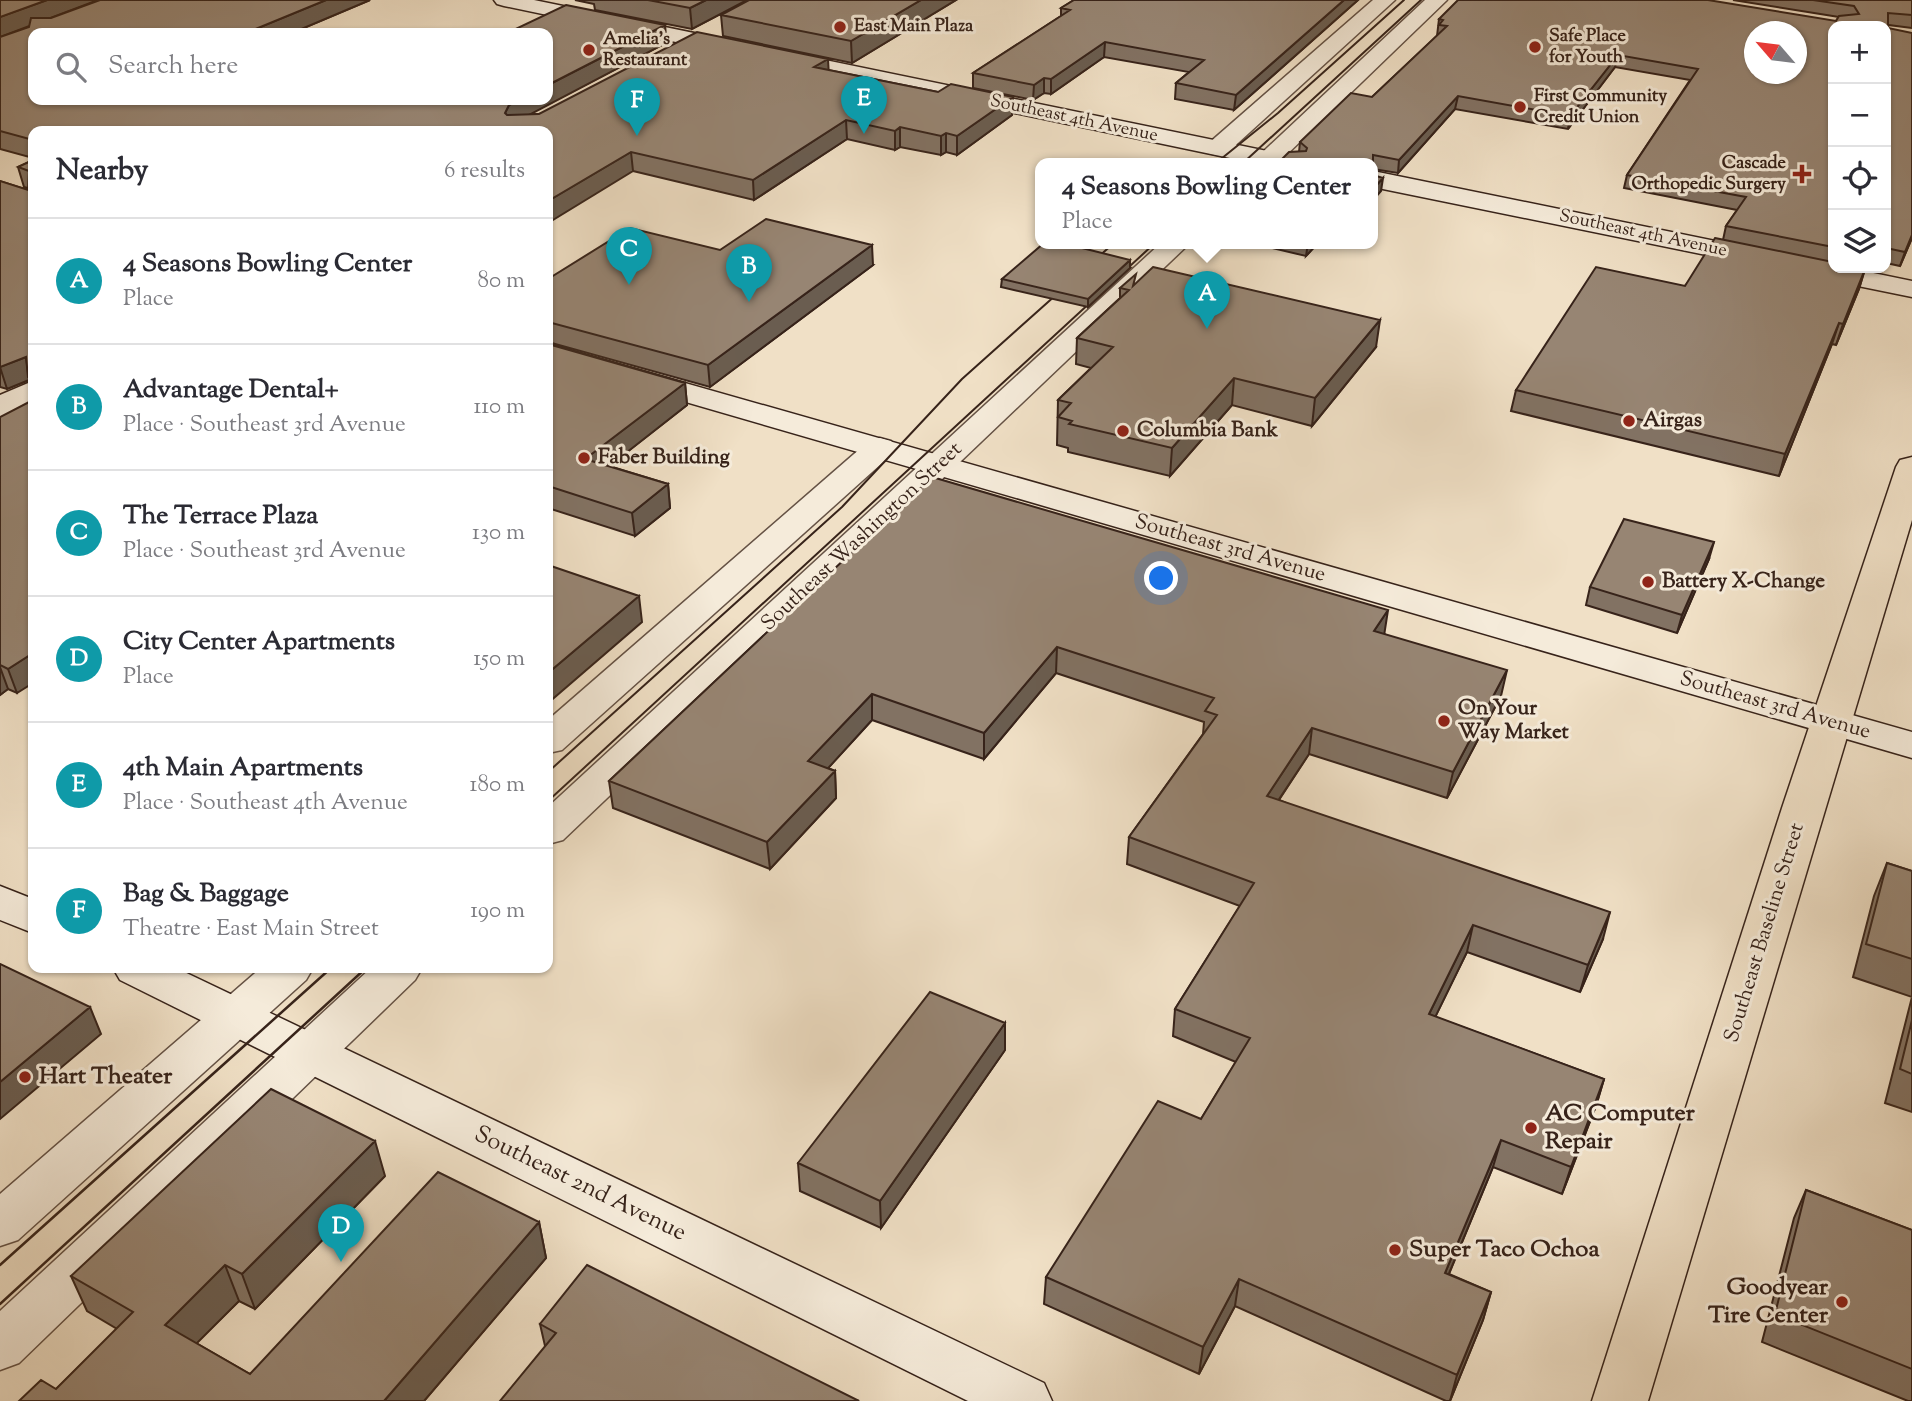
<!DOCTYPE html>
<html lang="en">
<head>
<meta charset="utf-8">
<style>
	body { margin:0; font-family:"Sorts Mill Goudy",serif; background:#f2f2f3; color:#2b2b33 }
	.controls { position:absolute; right:21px; top:21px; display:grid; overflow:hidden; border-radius:14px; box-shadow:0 2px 5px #0004 }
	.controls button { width:63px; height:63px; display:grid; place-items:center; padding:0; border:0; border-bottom:2px solid #e1e1e2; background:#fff; color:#2b2b33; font:35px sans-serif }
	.compass { position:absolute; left:1744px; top:21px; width:63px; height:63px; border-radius:50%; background:#fff; box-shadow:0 2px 5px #0004; rotate:298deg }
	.you { position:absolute; left:1162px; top:579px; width:24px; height:24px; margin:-18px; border:5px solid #fff; border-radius:50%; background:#1a73e8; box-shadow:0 0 0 10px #1a73e833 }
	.badge { display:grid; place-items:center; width:46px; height:46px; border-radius:50%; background:#8f2418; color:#fff; font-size:23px; font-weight:700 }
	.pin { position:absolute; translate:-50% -58px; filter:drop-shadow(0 2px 4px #0008) }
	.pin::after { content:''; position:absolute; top:37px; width:24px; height:21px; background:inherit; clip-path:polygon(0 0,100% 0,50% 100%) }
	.popup { position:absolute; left:1035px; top:158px; width:343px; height:91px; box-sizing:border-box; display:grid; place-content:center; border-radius:14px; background:#fff; filter:drop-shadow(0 2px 5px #0005); font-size:23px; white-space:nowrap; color:#7c7c81 }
	.popup b { font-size:26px; color:#2b2b33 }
	.popup::after { content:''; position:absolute; left:50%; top:100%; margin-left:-14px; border:14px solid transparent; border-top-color:#fff }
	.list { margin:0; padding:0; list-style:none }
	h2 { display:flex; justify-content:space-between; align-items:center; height:91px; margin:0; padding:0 28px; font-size:30px }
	h2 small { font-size:23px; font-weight:400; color:#7c7c81 }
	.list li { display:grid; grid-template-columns:46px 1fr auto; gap:21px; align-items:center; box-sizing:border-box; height:126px; padding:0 28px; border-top:2px solid #e1e1e2 }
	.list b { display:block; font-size:26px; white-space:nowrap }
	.list p { margin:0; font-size:23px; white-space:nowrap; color:#7c7c81 }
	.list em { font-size:23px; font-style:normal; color:#7c7c81 }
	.icon { flex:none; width:38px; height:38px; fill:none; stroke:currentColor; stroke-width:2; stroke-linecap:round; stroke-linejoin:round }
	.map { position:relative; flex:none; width:1912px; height:1401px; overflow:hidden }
	.search { position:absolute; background:#fff; box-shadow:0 2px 5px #0004; left:28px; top:28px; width:525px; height:77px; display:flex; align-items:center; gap:18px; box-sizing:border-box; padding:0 24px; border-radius:14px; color:#7c7c81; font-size:26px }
	.panel { position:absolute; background:#fff; box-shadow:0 2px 5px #0004; left:28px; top:126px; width:525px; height:847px; border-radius:14px }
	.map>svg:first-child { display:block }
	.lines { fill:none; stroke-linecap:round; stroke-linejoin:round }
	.street-casing { stroke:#655245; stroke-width:3 }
	.secondary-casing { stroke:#37231a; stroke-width:3 }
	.highway-casing { stroke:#37231a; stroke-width:3 }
	.street { fill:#f5ebda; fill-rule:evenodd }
	.secondary { fill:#f5ebda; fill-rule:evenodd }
	.highway { fill:#f0e0c6; fill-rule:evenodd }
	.tram-far1 { stroke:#37231a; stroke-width:2 }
	.tram { stroke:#37231a; stroke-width:2.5 }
	.wall { fill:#827263; stroke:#37231a; stroke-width:2 }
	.shaded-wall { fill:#6a5d50; stroke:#37231a; stroke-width:2 }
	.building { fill:#978573; stroke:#37231a; stroke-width:2; fill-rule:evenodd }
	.poi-dot { fill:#8f2418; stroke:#f5ebda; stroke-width:2.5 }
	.labels { text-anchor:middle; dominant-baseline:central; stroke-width:6; stroke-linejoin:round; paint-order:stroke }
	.far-poi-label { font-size:18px; font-weight:bold; fill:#37231a; stroke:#f5ebda; text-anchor:start }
	.far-street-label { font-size:18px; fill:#37231a; stroke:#f5ebda }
	.poi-label { font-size:21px; font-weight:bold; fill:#37231a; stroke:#f5ebda; text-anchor:start }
	.street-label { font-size:21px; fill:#37231a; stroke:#f5ebda }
	.near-poi-label { font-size:24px; font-weight:bold; fill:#37231a; stroke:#f5ebda; text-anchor:start }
	.near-street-label { font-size:24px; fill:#37231a; stroke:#f5ebda }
</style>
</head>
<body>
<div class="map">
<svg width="1912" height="1401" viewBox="0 0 1912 1401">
	<rect width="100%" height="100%" fill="#f0e0c6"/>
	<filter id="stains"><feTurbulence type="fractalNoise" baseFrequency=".00286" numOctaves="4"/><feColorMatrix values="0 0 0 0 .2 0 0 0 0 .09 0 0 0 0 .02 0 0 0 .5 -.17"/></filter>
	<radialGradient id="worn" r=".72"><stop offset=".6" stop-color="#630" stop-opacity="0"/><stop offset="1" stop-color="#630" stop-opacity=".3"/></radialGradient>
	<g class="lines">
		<g class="street-casing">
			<path id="street" d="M 1373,0 L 1395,0 L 1227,153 L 1218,155 L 1209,153 L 1206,148 L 1209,143 Z
				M 1425,0 L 1447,0 L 1278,163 L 1251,163 Z
				M 1161,243 L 1190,243 L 563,840 L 548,844 L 548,807 Z
				M 880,438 L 891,441 L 896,448 L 891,455 L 562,750 L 548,753 L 548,720 L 869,441 Z
				M 261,968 L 313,968 L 306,980 L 18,1240 L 0,1246 L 0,1194 Z
				M 371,968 L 422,968 L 415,980 L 19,1363 L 0,1370 L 0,1311 Z"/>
		</g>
		<g class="secondary-casing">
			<path id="secondary" d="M 494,0 L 534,0 L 1291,156 L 1300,158 L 1303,163 L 1254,163 L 504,6 L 497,4 Z
				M 1373,171 L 1833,265 L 1833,268 L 1849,268 L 1912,281 L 1912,297 L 1373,187 Z
				M 548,344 L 1912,732 L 1912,758 L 548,362 Z
				M 33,381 L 33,402 L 0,417 L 0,395 Z
				M 0,886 L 33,899 L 33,933 L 0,920 Z
				M 113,968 L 176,968 L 1044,1383 L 1052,1401 L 968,1401 L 120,980 Z"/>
		</g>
		<g class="highway-casing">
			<path id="highway" d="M 1912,457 L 1912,520 L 1648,1401 L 1592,1401 L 1782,808 L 1896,467 L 1900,460 Z"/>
		</g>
		<use href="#street" class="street"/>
		<use href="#secondary" class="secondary"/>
		<use href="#highway" class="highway"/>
		<path class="tram-far1" d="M 1216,163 L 1278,113 L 1404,0
			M 1243,163 L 1421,0
			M 1089,265 L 1114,243
			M 548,772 L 842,507 L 962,379 L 1066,286
			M 548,801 L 1155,243"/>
		<path class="tram" d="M 0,1265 L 331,968
			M 0,1304 L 366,968"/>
	</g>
	<path class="wall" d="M 0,0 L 370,0 L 292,33 L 33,33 L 33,100 L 548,100 L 665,25 L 666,43 L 529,114 L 539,114 L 828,59 L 828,70 L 938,92 L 1013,97 L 1012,115 L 957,155 L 946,152 L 941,155 L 900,147 L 895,150 L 847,139 L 754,200 L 633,171 L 548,131 L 33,131 L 33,158 L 0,149 L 0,37 L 29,26 Z
		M 575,0 L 747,0 L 692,29 L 595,10 L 594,4 Z
		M 749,0 L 956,0 L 852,63 L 723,36 L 721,15 Z
		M 1074,0 L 1358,0 L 1234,110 L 1175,99 L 1176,83 L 1189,72 L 1104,57 L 1051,94 L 1044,93 L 1033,100 L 973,88 L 973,73 L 1061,16 L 1061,8 Z
		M 1733,0 L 1912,0 L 1912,28 L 1888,25 L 1912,238 L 1900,266 L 1886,263 L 1886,26 L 1833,26 L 1833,268 L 1866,268 L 1865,269 L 1859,289 L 1836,345 L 1832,344 L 1779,476 L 1511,411 L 1516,390 L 1685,286 L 1723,240 L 1726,226 L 1737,210 L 1624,188 L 1627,175 L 1690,80 L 1615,67 L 1568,129 L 1455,109 L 1398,173 L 1373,169 L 1299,152 L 1300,142 L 1372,97 L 1437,36 L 1439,19 L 1836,21 L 1839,17 Z
		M 33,160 L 33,392 L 29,380 L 7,389 L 0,387 L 0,181 L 28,190 L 28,188 L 24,187 L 18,167 Z
		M 1251,243 L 1318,243 L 1306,256 Z
		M 720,250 L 873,265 L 710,387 L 548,342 L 548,279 Z
		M 1130,268 L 1088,307 L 1001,287 L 1002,279 Z
		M 1135,284 L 1376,347 L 1312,426 L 1232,405 L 1170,476 L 1068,452 L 1068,448 L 1057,445 L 1058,400 L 1091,368 L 1076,364 L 1077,338 L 1120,298 L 1120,288 Z
		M 548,344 L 685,383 L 687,405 L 609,466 L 668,484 L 670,508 L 635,536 L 548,508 Z
		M 0,417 L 17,693 L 8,689 L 0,695 Z
		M 932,477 L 1384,634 L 1501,696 L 1447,798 L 1309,754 L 1279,800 L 1603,939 L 1580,992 L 1467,952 L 1435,1017 L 1604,1079 L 1596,1106 L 1562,1194 L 1493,1167 L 1449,1274 L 1491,1292 L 1483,1320 L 1450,1401 L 1446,1401 L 1235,1306 L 1199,1374 L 1044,1304 L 1046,1277 L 1201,1119 L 1236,1062 L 1173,1036 L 1175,1009 L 1240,906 L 1127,864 L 1129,837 L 1203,734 L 1204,722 L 1056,673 L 984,759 L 872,720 L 828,768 L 835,771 L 836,798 L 770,869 L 613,808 L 609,781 Z
		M 1709,559 L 1677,633 L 1586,605 L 1590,587 Z
		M 1887,863 L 1912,871 L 1912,997 L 1853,977 L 1874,896 Z
		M 1912,997 L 1912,1112 L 1885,1103 Z
		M 1005,1050 L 881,1228 L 800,1191 L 798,1163 Z
		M 385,1176 L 255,1309 L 239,1301 L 196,1343 L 250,1374 L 539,1222 L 546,1258 L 424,1401 L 56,1389 L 117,1329 L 87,1311 L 71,1276 Z
		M 1806,1190 L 1912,1230 L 1912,1401 L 1908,1401 L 1762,1342 L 1794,1218 Z
		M 540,1324 L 859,1401 L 545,1346 Z"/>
	<path class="shaded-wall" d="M 47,0 L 98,0 L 0,37 L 0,17 Z
		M 326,0 L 370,0 L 292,33 L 246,33 Z
		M 706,0 L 747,0 L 692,29 L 690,8 Z
		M 921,0 L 956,0 L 852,63 L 851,41 Z
		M 1344,0 L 1358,0 L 1234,110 L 1236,95 Z
		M 665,25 L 666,43 L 512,124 L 505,113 L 509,105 L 519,100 L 548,100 L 548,85 Z
		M 1105,42 L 1104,57 L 1051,94 L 1051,79 Z
		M 1618,55 L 1615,67 L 1568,129 L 1570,116 Z
		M 828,59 L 829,77 L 814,67 Z
		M 1044,78 L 1044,93 L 1033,100 L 1034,85 Z
		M 1458,96 L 1455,109 L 1398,173 L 1399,160 Z
		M 1013,97 L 1012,115 L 957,155 L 957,136 Z
		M 846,120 L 847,139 L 754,200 L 753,180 Z
		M 900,127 L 900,147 L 895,150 L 895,131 Z
		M 946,133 L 946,152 L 941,155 L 941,136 Z
		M 631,152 L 633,171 L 548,223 L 548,201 Z
		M 1383,178 L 1381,191 L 1373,200 L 1373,189 Z
		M 1912,235 L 1912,238 L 1900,266 L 1905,252 Z
		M 1308,243 L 1318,243 L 1306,256 Z
		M 872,245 L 873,265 L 710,387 L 708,365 Z
		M 1130,260 L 1130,268 L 1088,307 L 1088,299 Z
		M 1865,269 L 1859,289 L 1836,345 L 1843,324 Z
		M 1380,320 L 1376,347 L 1312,426 L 1315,398 Z
		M 1839,323 L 1832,344 L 1779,476 L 1785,454 Z
		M 26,357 L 29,380 L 7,389 L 0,367 Z
		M 1234,378 L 1232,405 L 1170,476 L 1172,448 Z
		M 685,383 L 687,405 L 589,482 L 585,459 Z
		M 668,484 L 670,508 L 635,536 L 632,513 Z
		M 1714,542 L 1709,559 L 1677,633 L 1682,615 Z
		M 639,596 L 642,622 L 548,703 L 548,673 Z
		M 1388,610 L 1384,636 L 1374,631 Z
		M 1057,647 L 1056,673 L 984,759 L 984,733 Z
		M 33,653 L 33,683 L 17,693 L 8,669 Z
		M 0,667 L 8,689 L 0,695 Z
		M 1507,670 L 1501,696 L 1447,798 L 1453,772 Z
		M 872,694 L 872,720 L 810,788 L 808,761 Z
		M 1312,728 L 1309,754 L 1264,822 L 1267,796 Z
		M 835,771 L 836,798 L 770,869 L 767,842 Z
		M 1610,912 L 1603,939 L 1580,992 L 1588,965 Z
		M 1473,925 L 1467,952 L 1423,1042 L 1429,1014 Z
		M 90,1007 L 101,1034 L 0,1119 L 0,1082 Z
		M 1005,1023 L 1005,1050 L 881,1228 L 880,1201 Z
		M 1604,1079 L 1596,1106 L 1562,1194 L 1571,1167 Z
		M 1501,1140 L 1493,1167 L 1438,1300 L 1445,1273 Z
		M 375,1141 L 385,1176 L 255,1309 L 242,1274 Z
		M 539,1222 L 546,1258 L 424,1401 L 384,1401 Z
		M 225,1265 L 239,1301 L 180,1360 L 165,1325 Z
		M 1239,1279 L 1235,1306 L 1199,1374 L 1203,1347 Z
		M 1491,1292 L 1483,1320 L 1450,1401 L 1457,1375 Z"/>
	<path class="building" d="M 0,0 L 47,0 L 0,17 Z
		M 100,0 L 326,0 L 246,33 L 33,33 L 33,100 L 519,100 L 509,105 L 505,113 L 507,115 L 539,114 L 697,32 L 828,59 L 814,67 L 938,92 L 951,84 L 1013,97 L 957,136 L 946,133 L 941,136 L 900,127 L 895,131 L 846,120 L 753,180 L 631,152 L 548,201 L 548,131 L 33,131 L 33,140 L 0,131 L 0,37 L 29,27 L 31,18 L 51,18 Z
		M 648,0 L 706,0 L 690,8 Z
		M 749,0 L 921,0 L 851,41 L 721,15 Z
		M 1074,0 L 1344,0 L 1236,95 L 1176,83 L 1204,60 L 1105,42 L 1051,79 L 1044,78 L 1034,85 L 973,73 L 1070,10 L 1061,8 Z
		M 1458,0 L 1708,0 L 1836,21 L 1839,16 L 1859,14 L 1854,6 L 1813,0 L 1912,0 L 1912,15 L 1888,13 L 1888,28 L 1912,33 L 1912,235 L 1905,252 L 1886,248 L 1886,26 L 1833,26 L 1833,247 L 1726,226 L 1746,197 L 1627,175 L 1698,69 L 1618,55 L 1570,116 L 1458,96 L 1399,160 L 1373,155 L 1373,163 L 1278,163 L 1289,152 L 1306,151 L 1307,148 L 1300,142 L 1351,93 L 1372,97 L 1447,26 L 1439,25 L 1443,20 L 1439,19 ZM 1754,32 L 1796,32 L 1796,74 L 1754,74 Z
		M 566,5 L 665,25 L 548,85 L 548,33 L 507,33 Z
		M 33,160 L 33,379 L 28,377 L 26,357 L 0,367 L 0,181 L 28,190 L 29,171 L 18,167 Z
		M 1373,175 L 1383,178 L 1373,189 Z
		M 766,219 L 872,245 L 708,365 L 548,322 L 548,279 L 630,228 L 720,250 Z
		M 1715,238 L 1833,262 L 1833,268 L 1865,269 L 1843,324 L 1839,323 L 1785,454 L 1516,390 L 1596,267 L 1685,286 Z
		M 1044,243 L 1062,243 L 1130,260 L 1088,299 L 1002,279 Z
		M 1153,267 L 1380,320 L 1315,398 L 1234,378 L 1172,448 L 1069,424 L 1072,421 L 1058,417 L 1071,403 L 1058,400 L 1113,347 L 1077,338 L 1129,290 L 1120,288 L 1136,274 L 1133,286 Z
		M 548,344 L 685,383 L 585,459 L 668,484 L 632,513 L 548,486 Z
		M 33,400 L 33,653 L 8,669 L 0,665 L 0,417 Z
		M 932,477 L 1388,610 L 1374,631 L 1507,670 L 1453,772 L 1312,728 L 1267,796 L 1610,912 L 1588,965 L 1473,925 L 1429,1014 L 1604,1079 L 1571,1167 L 1501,1140 L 1445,1273 L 1491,1292 L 1457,1375 L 1239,1279 L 1203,1347 L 1046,1277 L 1158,1101 L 1201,1119 L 1250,1038 L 1175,1009 L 1254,883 L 1129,837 L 1217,715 L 1205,711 L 1214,698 L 1057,647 L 984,733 L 872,694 L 808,761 L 835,771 L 767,842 L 609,781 Z
		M 1624,519 L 1714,542 L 1682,615 L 1590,587 Z
		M 548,565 L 639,596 L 548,673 Z
		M 1887,863 L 1912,871 L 1912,959 L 1866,944 Z
		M 0,964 L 90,1007 L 0,1082 Z
		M 930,992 L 1005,1023 L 880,1201 L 798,1163 Z
		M 1912,1020 L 1912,1074 L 1900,1069 Z
		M 271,1089 L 375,1141 L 242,1274 L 225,1265 L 165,1325 L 250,1374 L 438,1172 L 539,1222 L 384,1401 L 19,1401 L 41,1380 L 56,1389 L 133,1312 L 71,1276 Z
		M 1806,1190 L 1912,1230 L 1912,1369 L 1775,1314 Z
		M 587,1265 L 859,1401 L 500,1401 L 556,1333 L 540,1324 Z"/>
	<g class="poi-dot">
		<circle cx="840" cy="27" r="7"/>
		<circle cx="1535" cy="47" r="7"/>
		<circle cx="589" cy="50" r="7"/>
		<circle cx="1520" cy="107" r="7"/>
		<path d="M1798.5 163.5h7v7h7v7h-7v7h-7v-7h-7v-7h7z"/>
		<circle cx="1629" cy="421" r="7"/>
		<circle cx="1123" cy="431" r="7"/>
		<circle cx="584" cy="458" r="7"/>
		<circle cx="1648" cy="582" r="7"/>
		<circle cx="1444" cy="721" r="7"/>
		<circle cx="25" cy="1077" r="7"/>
		<circle cx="1531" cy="1128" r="7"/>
		<circle cx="1395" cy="1250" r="7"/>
		<circle cx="1842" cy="1302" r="7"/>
	</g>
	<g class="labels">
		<g class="far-poi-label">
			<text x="854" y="27">East Main Plaza</text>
			<text x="1549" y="37">Safe Place<tspan x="1549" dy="21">for Youth</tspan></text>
			<text x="603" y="40">Amelia's<tspan x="603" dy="21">Restaurant</tspan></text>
			<text x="1534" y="97">First Community<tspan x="1534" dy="21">Credit Union</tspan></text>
			<text x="1786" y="164" text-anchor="end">Cascade<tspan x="1786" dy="21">Orthopedic Surgery</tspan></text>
		</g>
		<g class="far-street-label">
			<text transform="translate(1074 119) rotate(12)">Southeast 4th Avenue</text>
			<text transform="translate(1643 234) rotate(12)">Southeast 4th Avenue</text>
		</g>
		<g class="poi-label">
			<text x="1643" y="421">Airgas</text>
			<text x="1137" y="431">Columbia Bank</text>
			<text x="598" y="458">Faber Building</text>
			<text x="1662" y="582">Battery X-Change</text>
			<text x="1458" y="709">On Your<tspan x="1458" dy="24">Way Market</tspan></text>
		</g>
		<g class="street-label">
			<text transform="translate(862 537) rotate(-43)">Southeast Washington Street</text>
			<text transform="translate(1230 549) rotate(16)">Southeast 3rd Avenue</text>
			<text transform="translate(1775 706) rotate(16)">Southeast 3rd Avenue</text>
			<text transform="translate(1765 933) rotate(-73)">Southeast Baseline Street</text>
		</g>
		<g class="near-poi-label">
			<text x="39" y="1077">Hart Theater</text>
			<text x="1545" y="1114">AC Computer<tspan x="1545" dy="28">Repair</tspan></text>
			<text x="1409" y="1250">Super Taco Ochoa</text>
			<text x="1828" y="1288" text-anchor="end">Goodyear<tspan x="1828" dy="28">Tire Center</tspan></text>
		</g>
		<g class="near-street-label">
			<text transform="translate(580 1184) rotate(26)">Southeast 2nd Avenue</text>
		</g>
	</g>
	<rect width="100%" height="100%" filter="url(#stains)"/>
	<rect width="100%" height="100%" fill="url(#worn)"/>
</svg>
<div class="controls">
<button>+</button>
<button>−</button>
<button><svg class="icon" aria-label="locate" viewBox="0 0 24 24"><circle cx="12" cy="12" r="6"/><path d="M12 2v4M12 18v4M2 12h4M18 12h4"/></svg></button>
<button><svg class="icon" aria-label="layers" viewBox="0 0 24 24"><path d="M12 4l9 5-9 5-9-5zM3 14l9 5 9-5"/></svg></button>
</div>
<svg class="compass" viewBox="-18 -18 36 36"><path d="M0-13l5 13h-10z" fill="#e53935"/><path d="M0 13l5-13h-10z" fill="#7c7c81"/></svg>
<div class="you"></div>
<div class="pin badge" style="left:1207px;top:329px;background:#0f9aa8">A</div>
<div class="popup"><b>4 Seasons Bowling Center</b>Place</div>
<div class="pin badge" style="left:749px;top:302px;background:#0f9aa8">B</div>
<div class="pin badge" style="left:629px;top:285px;background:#0f9aa8">C</div>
<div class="pin badge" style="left:341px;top:1262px;background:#0f9aa8">D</div>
<div class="pin badge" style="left:864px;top:134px;background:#0f9aa8">E</div>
<div class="pin badge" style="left:637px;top:136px;background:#0f9aa8">F</div>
<div class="search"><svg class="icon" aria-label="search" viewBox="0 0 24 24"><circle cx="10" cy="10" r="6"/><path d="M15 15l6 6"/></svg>Search here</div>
<section class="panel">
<h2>Nearby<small>6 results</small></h2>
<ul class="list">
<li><span class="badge" style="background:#0f9aa8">A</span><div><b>4 Seasons Bowling Center</b><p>Place</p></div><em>80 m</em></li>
<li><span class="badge" style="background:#0f9aa8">B</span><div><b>Advantage Dental+</b><p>Place · Southeast 3rd Avenue</p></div><em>110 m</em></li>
<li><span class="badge" style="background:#0f9aa8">C</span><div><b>The Terrace Plaza</b><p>Place · Southeast 3rd Avenue</p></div><em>130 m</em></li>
<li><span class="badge" style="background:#0f9aa8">D</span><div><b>City Center Apartments</b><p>Place</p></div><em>150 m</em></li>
<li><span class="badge" style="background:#0f9aa8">E</span><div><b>4th Main Apartments</b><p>Place · Southeast 4th Avenue</p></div><em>180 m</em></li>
<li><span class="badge" style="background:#0f9aa8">F</span><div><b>Bag &amp; Baggage</b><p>Theatre · East Main Street</p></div><em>190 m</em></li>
</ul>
</section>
</div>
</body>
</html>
